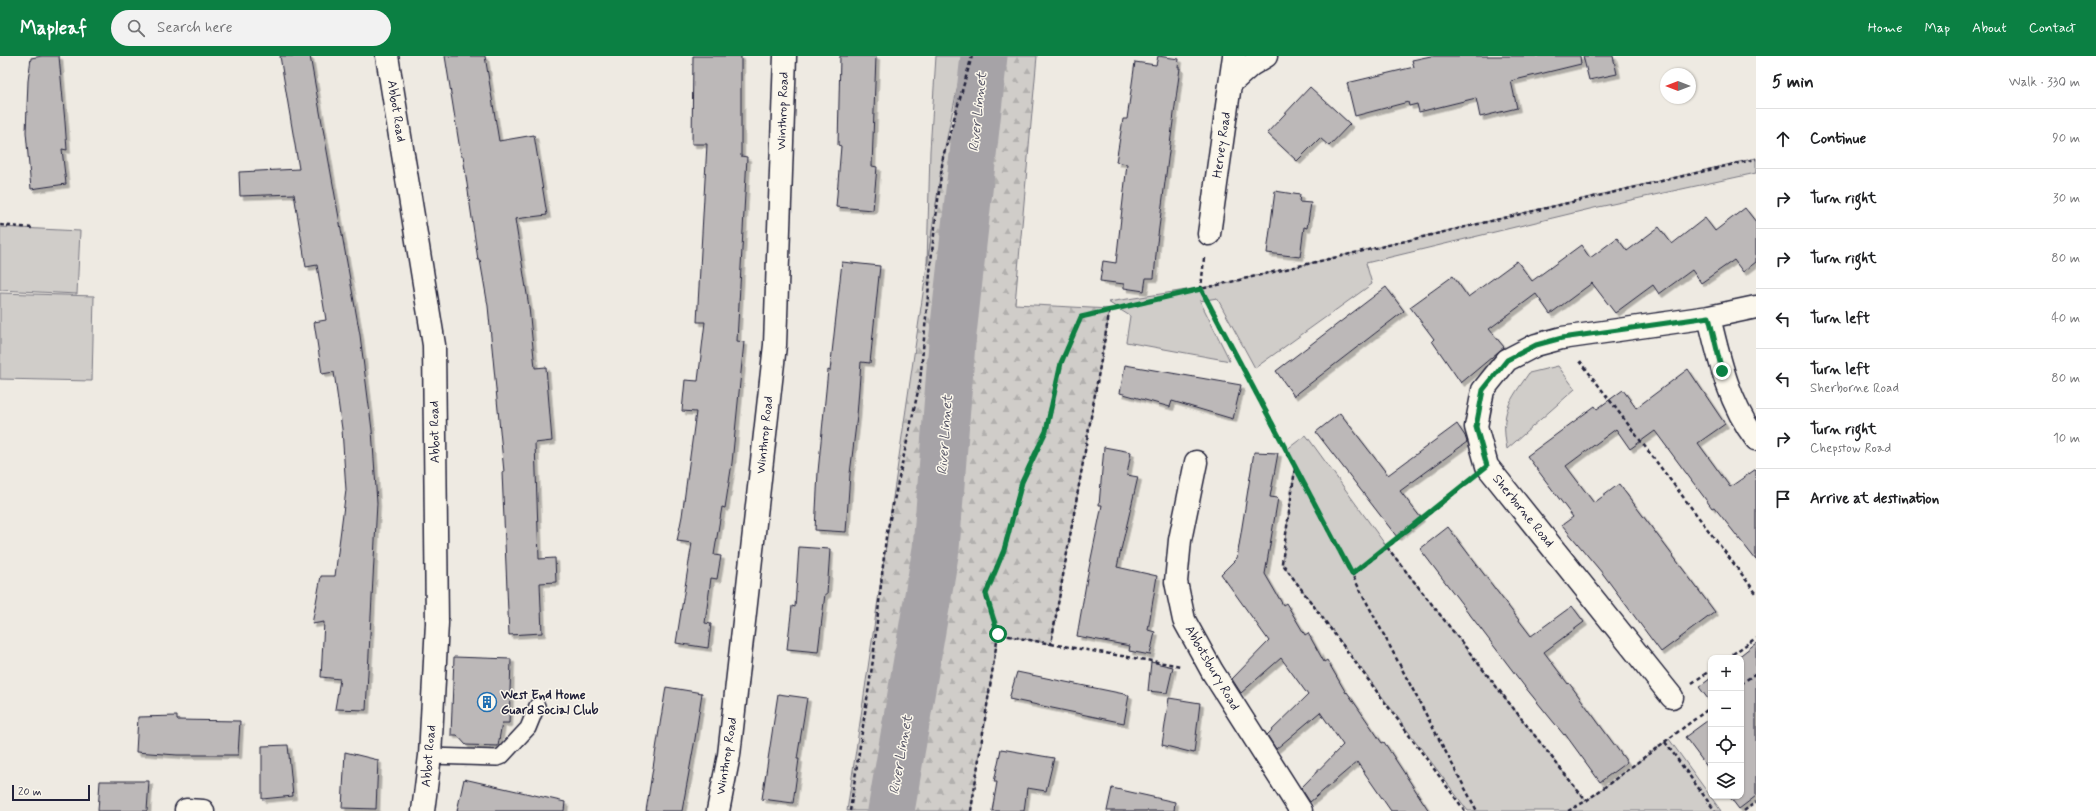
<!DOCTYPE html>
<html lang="en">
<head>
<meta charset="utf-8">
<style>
	body { margin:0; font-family:Mynerve,sans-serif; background:#f2f2f2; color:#202124 }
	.controls { position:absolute; right:12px; bottom:12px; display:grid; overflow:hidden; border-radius:8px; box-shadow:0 1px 3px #0004 }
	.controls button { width:36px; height:36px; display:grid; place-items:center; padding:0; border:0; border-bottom:1px solid #e0e0e0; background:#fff; color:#202124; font:20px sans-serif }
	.compass { position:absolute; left:1660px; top:12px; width:36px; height:36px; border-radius:50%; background:#fff; box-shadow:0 1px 3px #0004; rotate:270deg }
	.scale { position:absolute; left:12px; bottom:10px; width:78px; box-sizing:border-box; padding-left:4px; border:2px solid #22223b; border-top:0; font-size:11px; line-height:14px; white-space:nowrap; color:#22223b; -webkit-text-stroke:3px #fbf7ec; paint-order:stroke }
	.stop { position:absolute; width:12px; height:12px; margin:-9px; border:3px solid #0b8043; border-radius:50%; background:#fff }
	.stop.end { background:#0b8043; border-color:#fff; box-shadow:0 1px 4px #0008 }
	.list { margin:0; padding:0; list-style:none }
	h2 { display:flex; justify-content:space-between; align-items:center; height:52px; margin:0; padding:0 16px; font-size:17px }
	h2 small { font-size:13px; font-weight:400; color:#757577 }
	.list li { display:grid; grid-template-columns:26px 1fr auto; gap:12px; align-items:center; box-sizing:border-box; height:60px; padding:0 16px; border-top:1px solid #e0e0e0 }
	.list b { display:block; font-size:15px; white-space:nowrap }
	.list p { margin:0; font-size:13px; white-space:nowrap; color:#757577 }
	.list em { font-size:13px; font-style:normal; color:#757577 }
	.icon { flex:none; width:22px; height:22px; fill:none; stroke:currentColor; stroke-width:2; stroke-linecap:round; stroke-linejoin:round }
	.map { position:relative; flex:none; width:1756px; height:755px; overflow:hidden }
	header { display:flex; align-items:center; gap:24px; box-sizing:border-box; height:56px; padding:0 20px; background:#0b8043; color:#fff }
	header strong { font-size:19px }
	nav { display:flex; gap:22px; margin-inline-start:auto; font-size:14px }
	.search { width:280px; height:36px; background:#f2f2f2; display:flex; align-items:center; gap:10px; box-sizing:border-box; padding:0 14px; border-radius:22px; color:#757577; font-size:15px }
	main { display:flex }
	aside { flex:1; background:#fff }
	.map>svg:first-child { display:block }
	.green { fill:#d0cdc9; stroke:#797882 }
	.forest { fill:url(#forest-firs); stroke:#797882 }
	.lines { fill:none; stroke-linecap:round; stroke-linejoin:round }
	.river { stroke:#a6a3a7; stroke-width:47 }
	.building { fill:#bcb8b8; stroke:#22223b; filter:url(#shadow) }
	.lane-casing { stroke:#22223b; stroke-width:18 }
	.street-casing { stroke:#22223b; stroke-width:25 }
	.path { stroke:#22223b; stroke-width:2.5; stroke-dasharray:4 3; stroke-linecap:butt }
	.lane { stroke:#fbf7ec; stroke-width:15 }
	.street { stroke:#fbf7ec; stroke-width:22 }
	.route { stroke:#0b8043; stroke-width:5 }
	.labels { text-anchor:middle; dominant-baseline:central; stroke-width:3; stroke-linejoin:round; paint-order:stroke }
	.street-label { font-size:13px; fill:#22223b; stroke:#fbf7ec }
	.poi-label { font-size:13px; font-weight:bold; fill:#22223b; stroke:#fbf7ec; text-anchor:start }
	.water-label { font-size:14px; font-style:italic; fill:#575666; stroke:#fbf7ec }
</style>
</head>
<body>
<header>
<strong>Mapleaf</strong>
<div class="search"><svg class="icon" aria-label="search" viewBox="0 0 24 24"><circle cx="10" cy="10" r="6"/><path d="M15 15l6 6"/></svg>Search here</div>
<nav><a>Home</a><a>Map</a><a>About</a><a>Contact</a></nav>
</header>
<main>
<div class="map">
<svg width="1756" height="755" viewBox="0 0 1756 755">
	<defs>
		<pattern id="forest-firs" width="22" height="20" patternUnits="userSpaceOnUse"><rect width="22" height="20" fill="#d0cdc9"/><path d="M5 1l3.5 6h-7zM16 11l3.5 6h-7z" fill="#b2b0ae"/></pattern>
		<filter id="shadow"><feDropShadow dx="3.5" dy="3.5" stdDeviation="0" flood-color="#0004"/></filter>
	</defs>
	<rect width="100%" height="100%" fill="#eeeae2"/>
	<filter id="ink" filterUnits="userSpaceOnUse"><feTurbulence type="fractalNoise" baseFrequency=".025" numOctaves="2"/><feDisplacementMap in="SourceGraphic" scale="8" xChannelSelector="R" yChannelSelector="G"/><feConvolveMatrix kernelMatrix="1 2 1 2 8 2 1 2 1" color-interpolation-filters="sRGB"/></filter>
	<g filter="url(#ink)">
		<path class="green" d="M 936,0 L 964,0 L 943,101 L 927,209 L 930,95 Z
			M 1756,102 L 1756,117 L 1594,152 L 1366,207 L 1372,228 L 1255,312 L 1217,242 L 1200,245 L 1230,305 L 1126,286 L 1130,260 L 1108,246 L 1213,230 Z
			M 0,171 L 80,175 L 77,238 L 0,234 Z
			M 0,237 L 94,240 L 92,325 L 0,323 Z
			M 1558,310 L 1575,333 L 1507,393 C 1500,355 1509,346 1529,317 Z
			M 1306,379 L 1387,491 L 1586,745 L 1669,683 L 1721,755 L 1468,755 L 1282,507 L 1295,411 L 1286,394 Z"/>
		<path class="forest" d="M 975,0 L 1037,0 L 1015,248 L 1110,253 L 1051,588 L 998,578 L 971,755 L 847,755 L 943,101 Z"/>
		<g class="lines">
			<path class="river" d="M 891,755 L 936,493 L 952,287 L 984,0"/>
		</g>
		<path class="building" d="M 42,0 L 59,0 L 65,66 L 67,94 L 62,93 L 66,128 L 31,133 L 26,76 L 28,25 L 31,2 Z
			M 280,0 L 310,0 L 360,279 L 372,374 L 377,447 L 366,654 L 335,653 L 340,623 L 321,621 L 324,566 L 312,568 L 321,520 L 335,520 L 346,434 L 342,373 L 334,316 L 322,318 L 314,266 L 326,264 L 317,209 L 306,211 L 294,138 L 240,140 L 239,116 L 299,113 Z
			M 445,0 L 485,0 L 499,85 L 534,79 L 547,159 L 515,163 L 529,251 L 535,312 L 546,311 L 552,385 L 535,387 L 539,503 L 555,502 L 556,526 L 540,527 L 542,577 L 509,579 L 502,416 L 504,416 L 488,250 L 480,204 L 478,204 L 463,100 L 461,100 Z
			M 693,0 L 741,0 L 741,100 L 747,101 L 737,285 L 744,286 L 732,407 L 725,452 L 722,451 L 714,499 L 721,500 L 717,523 L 711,522 L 705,567 L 711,568 L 708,592 L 676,587 L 692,487 L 677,485 L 682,460 L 696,356 L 682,355 L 685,324 L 698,325 L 705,266 L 697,266 L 707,88 L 692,88 Z
			M 840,0 L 876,0 L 872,110 L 877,111 L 873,154 L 836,151 L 841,90 L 838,89 Z
			M 1158,0 L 1179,3 L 1178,12 L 1180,12 L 1157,187 L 1154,222 L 1146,222 L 1144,235 L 1124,232 L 1124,228 L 1100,225 L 1103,205 L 1116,207 L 1127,108 L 1116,106 L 1123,63 L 1127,63 L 1135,6 L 1156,9 Z
			M 1431,0 L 1580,0 L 1581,8 L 1511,25 L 1517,52 L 1480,61 L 1476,42 L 1419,56 L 1417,48 L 1409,50 L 1408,46 L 1355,60 L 1347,27 L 1414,11 L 1412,4 Z
			M 1583,0 L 1613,0 L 1617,18 L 1589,24 Z
			M 1310,31 L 1350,68 L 1329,90 L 1320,82 L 1297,105 L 1267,77 Z
			M 1275,135 L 1300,139 L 1299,146 L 1311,147 L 1307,172 L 1304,171 L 1300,201 L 1267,197 Z
			M 1745,152 L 1756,166 L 1756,206 L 1743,216 L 1734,204 L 1701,227 L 1692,214 L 1659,238 L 1653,229 L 1615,257 L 1592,227 L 1550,258 L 1536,238 L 1489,273 L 1504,291 L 1461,327 L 1432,285 L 1434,283 L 1410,251 L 1453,220 L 1468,241 L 1517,205 L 1532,225 L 1581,189 L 1590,202 L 1617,182 L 1627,195 L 1659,171 L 1672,188 L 1705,162 L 1715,175 Z
			M 842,206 L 880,210 L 870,307 L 861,306 L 857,360 L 850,418 L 846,476 L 815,474 L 818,416 L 828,314 L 830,315 Z
			M 1386,231 L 1404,255 L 1294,340 L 1276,315 Z
			M 1125,309 L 1241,329 L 1233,363 L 1172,345 L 1170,351 L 1120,337 Z
			M 1688,313 L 1725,368 L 1698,387 L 1730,431 L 1756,413 L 1756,504 L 1714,451 L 1712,452 L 1655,375 L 1630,393 L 1616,373 L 1566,410 L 1594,447 L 1619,428 L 1715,556 L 1661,596 L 1603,518 L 1562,469 L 1573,461 L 1527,400 L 1595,350 L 1597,353 L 1623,334 L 1636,352 Z
			M 1340,357 L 1388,419 L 1457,368 L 1465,380 L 1467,386 L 1400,435 L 1421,462 L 1397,481 L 1316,376 Z
			M 1104,391 L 1131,396 L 1127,419 L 1138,421 L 1117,511 L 1157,520 L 1148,574 L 1155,576 L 1150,599 L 1129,595 L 1130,590 L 1077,580 L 1087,522 L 1102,449 L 1099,449 Z
			M 1254,396 L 1278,397 L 1270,441 L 1278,442 L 1265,518 L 1283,549 L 1286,547 L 1305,579 L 1308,577 L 1324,606 L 1327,604 L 1346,637 L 1347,636 L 1382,687 L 1384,686 L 1429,755 L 1391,755 L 1357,706 L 1310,746 L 1301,732 L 1343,689 L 1320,656 L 1276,693 L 1267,679 L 1308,639 L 1281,602 L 1241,637 L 1232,623 L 1269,585 L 1221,518 L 1237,502 Z
			M 1448,471 L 1531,580 L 1572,550 L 1584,566 L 1544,596 L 1568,628 L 1569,627 L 1627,706 L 1600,726 L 1565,678 L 1564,679 L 1525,631 L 1420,493 Z
			M 799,491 L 830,493 L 827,538 L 825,538 L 818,596 L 787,593 L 792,550 L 795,551 Z
			M 1756,587 L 1756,740 L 1739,753 L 1729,740 L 1741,740 L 1741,602 L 1737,602 Z
			M 454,601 L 511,603 L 509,667 L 502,667 L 498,690 L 466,689 L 457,679 L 451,679 Z
			M 1151,606 L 1173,611 L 1167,637 L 1148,635 Z
			M 1017,616 L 1129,639 L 1124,667 L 1009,643 Z
			M 1711,622 L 1711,647 L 1699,631 Z
			M 666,631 L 702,637 L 695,683 L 682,755 L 646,755 Z
			M 778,638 L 807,642 L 797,703 L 799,703 L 793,747 L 762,743 Z
			M 1169,642 L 1200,647 L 1194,697 L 1162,689 Z
			M 177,660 L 177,664 L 240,665 L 238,699 L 177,699 L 136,696 L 138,661 Z
			M 1711,662 L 1711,716 L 1685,681 Z
			M 288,689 L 293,740 L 262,743 L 262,690 Z
			M 1001,693 L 1054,702 L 1046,735 L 1027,732 L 1024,755 L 992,755 L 997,726 L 994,726 Z
			M 345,696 L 378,704 L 376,753 L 342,752 Z
			M 464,723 L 565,746 L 564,755 L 457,755 Z
			M 100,725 L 149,725 L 147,755 L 98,755 Z
			M 1112,732 L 1175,746 L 1174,755 L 1107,755 Z"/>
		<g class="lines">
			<g class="lane-casing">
				<path id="lane" d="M 430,700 L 497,702 L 502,700 L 528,672 L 537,650"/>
			</g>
			<g class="street-casing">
				<path id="street" d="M 387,0 L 434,289 L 437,567 L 430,700 L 423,755
					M 1231,27 L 1251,9 L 1266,0
					M 1209,178 L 1234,0
					M 1709,261 C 1719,303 1729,348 1756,383
					M 1196,406 L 1180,484 L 1176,526 L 1184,564 L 1212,615 L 1301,755
					M 1672,641 L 1487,410 L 1476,371 L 1483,334 L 1507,304 L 1536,289 L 1562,282 L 1709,261 L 1756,251
					M 186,754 L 203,755
					M 718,755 L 729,699 L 775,289 L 785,0"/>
			</g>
			<path class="path" d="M 0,169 L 32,172
				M 1204,202 L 1201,233 L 1477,755
				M 1580,305 L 1756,537
				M 1295,413 L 1282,507 L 1465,755
				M 1387,491 L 1586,745
				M 1352,519 L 1469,425
				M 998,578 L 985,538 L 1004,494 L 1022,426 L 1046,375 L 1061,307 L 1081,261 L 1756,103
				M 1051,588 L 1181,610
				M 1727,602 L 1756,582
				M 1692,627 L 1711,614
				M 1741,628 L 1756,617
				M 1665,686 L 1715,755
				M 850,755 L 873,604 L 886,481 L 920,326 L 932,196 L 943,101 L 972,0
				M 971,755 L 998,578 L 1051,588 L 1110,253
				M 1568,755 L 1586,745 L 1711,651
				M 1744,755 L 1756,746"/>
			<use href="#lane" class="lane"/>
			<use href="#street" class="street"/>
		</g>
	</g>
	<g class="lines" filter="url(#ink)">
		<path class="route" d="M 998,578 L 986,538 L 1004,494 L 1022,426 L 1046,375 L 1061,307 L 1081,261 L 1201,233 L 1352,518 L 1487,410 L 1476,371 L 1483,334 L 1507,304 L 1536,289 L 1562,282 L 1709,261 L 1722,315"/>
	</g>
	<defs>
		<g id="building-ring" transform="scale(1)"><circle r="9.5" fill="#fbf7ec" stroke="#1f6fb2" stroke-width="1.5"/><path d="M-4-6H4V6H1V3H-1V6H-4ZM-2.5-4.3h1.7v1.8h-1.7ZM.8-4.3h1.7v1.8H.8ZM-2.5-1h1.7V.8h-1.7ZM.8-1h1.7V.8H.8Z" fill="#1f6fb2"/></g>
	</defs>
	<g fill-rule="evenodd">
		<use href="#building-ring" x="487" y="646"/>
	</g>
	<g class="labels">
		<g class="street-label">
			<text transform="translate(396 55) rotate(81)">Abbot Road</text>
			<text transform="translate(783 55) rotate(-88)">Winthrop Road</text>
			<text transform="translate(1222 89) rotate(-82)">Hervey Road</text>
			<text transform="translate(435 376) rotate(-91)">Abbot Road</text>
			<text transform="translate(765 379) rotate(-84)">Winthrop Road</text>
			<text transform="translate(1523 455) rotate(51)">Sherborne Road</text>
			<text transform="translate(1212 612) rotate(60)">Abbotsbury Road</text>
			<text transform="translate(429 700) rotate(-85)">Abbot Road</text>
			<text transform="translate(727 700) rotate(-81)">Winthrop Road</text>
		</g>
		<g class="poi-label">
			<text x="501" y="639">West End Home<tspan x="501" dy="15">Guard Social Club</tspan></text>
		</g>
		<g class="water-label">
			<text transform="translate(978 56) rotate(-84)">River Linnet</text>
			<text transform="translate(945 379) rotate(-86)">River Linnet</text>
			<text transform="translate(901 699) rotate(-80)">River Linnet</text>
		</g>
	</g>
</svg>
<div class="controls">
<button>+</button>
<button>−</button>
<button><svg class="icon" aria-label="locate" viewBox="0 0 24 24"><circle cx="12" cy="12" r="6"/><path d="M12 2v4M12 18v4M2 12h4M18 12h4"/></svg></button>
<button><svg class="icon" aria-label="layers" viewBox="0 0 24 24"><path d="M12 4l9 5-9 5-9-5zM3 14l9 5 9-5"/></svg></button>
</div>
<svg class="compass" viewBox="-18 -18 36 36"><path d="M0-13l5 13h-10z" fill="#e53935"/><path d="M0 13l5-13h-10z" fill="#757577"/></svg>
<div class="scale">20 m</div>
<div class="stop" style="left:998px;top:578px"></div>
<div class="stop end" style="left:1722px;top:315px"></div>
</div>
<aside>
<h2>5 min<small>Walk · 330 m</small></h2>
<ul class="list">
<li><svg class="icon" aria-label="ahead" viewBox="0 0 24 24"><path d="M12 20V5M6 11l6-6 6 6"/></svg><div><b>Continue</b></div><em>90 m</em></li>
<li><svg class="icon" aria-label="right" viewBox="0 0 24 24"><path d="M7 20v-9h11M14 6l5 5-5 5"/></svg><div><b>Turn right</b></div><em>30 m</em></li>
<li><svg class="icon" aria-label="right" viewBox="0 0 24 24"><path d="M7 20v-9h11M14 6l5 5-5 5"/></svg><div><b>Turn right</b></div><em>80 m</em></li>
<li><svg class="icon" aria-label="left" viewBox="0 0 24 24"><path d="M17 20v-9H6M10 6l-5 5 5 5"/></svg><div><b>Turn left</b></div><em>40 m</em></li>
<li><svg class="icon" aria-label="left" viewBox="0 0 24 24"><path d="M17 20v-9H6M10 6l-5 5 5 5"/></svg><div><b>Turn left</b><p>Sherborne Road</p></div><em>80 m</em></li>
<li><svg class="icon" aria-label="right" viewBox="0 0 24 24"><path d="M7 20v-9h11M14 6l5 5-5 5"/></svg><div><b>Turn right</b><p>Chepstow Road</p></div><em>10 m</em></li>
<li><svg class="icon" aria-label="arrive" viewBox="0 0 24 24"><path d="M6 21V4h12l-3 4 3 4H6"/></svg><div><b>Arrive at destination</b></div></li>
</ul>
</aside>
</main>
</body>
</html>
